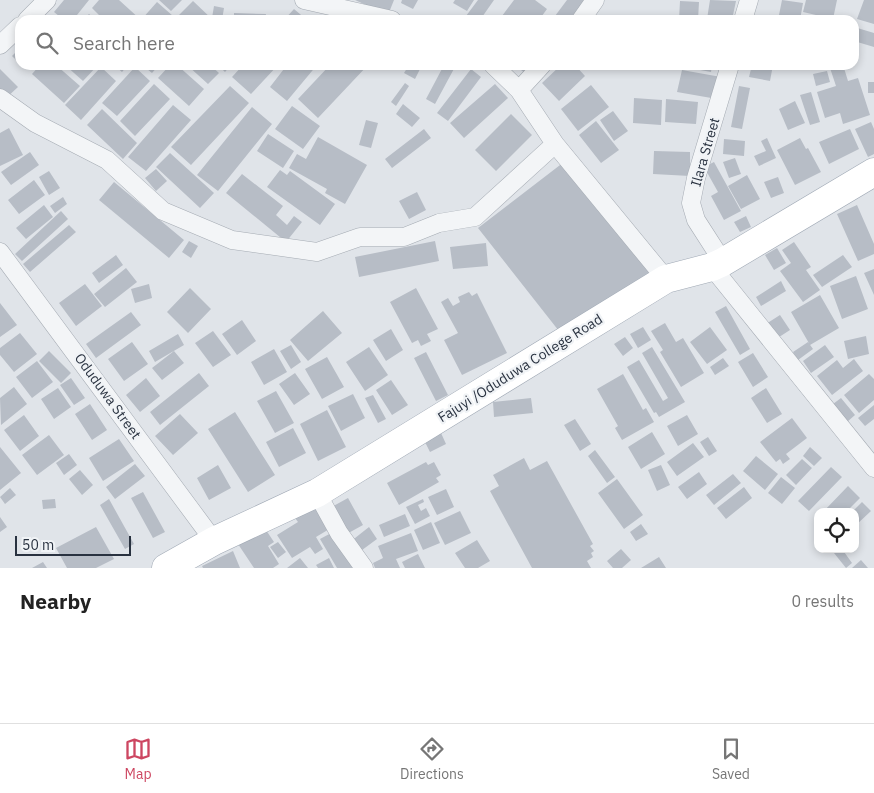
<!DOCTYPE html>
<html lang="en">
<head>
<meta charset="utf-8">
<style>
	body { margin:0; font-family:"IBM Plex Sans",sans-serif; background:#f6f6f6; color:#222 }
	.controls { position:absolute; right:15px; bottom:15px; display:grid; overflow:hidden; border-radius:10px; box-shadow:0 2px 8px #0003 }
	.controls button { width:45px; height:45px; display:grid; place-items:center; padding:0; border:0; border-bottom:1px solid #e0e0e0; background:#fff; color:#222; font:25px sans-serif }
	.scale { position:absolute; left:15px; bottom:12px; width:116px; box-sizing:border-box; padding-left:5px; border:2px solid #293240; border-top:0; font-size:14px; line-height:18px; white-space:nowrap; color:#293240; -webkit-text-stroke:4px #f0f3f6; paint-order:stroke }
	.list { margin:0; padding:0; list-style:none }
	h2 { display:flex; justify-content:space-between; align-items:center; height:65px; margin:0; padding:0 20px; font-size:21px }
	h2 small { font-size:16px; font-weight:400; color:#767676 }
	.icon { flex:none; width:28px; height:28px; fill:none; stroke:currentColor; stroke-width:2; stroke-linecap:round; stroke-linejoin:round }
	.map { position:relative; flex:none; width:874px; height:568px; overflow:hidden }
	.search { position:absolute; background:#fff; box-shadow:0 2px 8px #0003; left:15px; right:15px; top:15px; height:55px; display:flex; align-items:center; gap:12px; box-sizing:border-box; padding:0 18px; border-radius:15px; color:#767676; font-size:19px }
	.sheet { height:155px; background:#fff }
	nav { display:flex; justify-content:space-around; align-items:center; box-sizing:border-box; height:70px; border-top:1px solid #e0e0e0; background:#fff; font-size:14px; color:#767676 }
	nav a { display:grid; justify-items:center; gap:2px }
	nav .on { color:#cd4661 }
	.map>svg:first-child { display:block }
	.building { fill:#b7bdc6 }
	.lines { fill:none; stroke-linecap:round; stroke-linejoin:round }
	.minor-casing { stroke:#a5abb3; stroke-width:19 }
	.primary-casing { stroke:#a0a9b5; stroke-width:29 }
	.minor { stroke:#f3f5f7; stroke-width:18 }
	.primary { stroke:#fff; stroke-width:28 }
	.labels { text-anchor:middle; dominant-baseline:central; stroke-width:4.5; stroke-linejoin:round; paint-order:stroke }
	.street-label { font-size:14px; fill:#293240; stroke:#f0f3f6 }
</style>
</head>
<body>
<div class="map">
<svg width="874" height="568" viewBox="0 0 874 568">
	<rect width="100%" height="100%" fill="#e0e4e9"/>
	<path class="building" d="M 64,0 L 89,0 L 73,20 L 64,20 L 54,12 Z
		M 99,0 L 119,0 L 141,20 L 104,20 L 92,8 Z
		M 159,0 L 182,0 L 171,11 Z
		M 355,0 L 394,0 L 388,15 Z
		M 402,0 L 418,0 L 413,9 L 401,3 Z
		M 455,0 L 474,0 L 467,11 L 453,3 Z
		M 478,0 L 494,0 L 480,20 L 463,20 Z
		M 514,0 L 535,0 L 547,9 L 539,20 L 499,20 Z
		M 567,0 L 585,0 L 570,20 L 552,20 Z
		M 710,0 L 736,1 L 732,20 L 707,19 Z
		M 782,0 L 803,3 L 800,20 L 778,20 Z
		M 806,0 L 837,0 L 833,19 L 803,12 Z
		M 864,0 L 874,0 L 874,24 L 857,19 Z
		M 193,1 L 213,20 L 174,20 Z
		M 680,1 L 699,2 L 698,20 L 679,20 Z
		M 157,2 L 173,16 L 169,20 L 141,20 Z
		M 214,6 L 224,8 L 222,20 L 212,18 Z
		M 294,9 L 307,20 L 284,20 Z
		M 234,13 L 266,14 L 265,20 L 234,20 Z
		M 89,14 L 96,20 L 83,20 Z
		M 854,27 L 874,33 L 874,47 L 854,41 Z
		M 20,48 L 20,64 L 12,56 Z
		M 40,65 L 56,65 L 80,86 L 64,103 L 32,74 Z
		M 65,65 L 98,65 L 83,81 Z
		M 114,65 L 128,65 L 122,72 Z
		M 142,65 L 159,65 L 152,73 Z
		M 170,65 L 177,65 L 204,89 L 189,106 L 158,78 Z
		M 187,65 L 210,65 L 219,73 L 208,84 Z
		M 218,65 L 231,65 L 225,72 Z
		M 243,65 L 278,65 L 251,94 L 232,77 Z
		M 287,65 L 317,65 L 287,101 L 270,87 Z
		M 330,65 L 368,65 L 318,118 L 298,99 Z
		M 409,65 L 422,65 L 415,79 L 404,73 Z
		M 444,65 L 456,65 L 435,104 L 426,99 Z
		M 519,65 L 537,65 L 529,76 L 517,67 Z
		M 561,65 L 575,65 L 585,76 L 559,101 L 542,83 Z
		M 673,65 L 712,65 L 711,72 Z
		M 752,65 L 773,65 L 770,81 L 749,77 Z
		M 829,65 L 854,65 L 844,68 L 848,81 L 858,78 L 870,115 L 843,124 L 840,113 L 825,118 L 817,92 L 836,86 Z
		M 101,67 L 116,81 L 81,120 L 65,105 Z
		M 135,67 L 150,81 L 117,116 L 102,103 Z
		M 0,69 L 18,87 L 4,100 L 0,95 Z
		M 471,69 L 481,77 L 448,121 L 437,113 Z
		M 682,70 L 721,77 L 717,99 L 677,92 Z
		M 827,71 L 830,82 L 816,86 L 813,74 Z
		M 868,82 L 874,82 L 874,93 L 868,93 Z
		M 405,83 L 409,86 L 396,106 L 391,102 Z
		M 154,84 L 170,99 L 135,136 L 120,121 Z
		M 495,84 L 508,98 L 464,138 L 450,123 Z
		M 591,85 L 609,107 L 578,131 L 561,109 Z
		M 230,86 L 249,103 L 191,165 L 171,147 Z
		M 739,86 L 750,88 L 742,129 L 731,127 Z
		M 811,92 L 820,122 L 810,125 L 800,95 Z
		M 634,98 L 662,100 L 661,125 L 633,123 Z
		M 666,99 L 698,102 L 696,124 L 665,122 Z
		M 795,101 L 805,123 L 788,130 L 779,109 Z
		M 403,104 L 420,118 L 412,127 L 396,114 Z
		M 173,105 L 191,120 L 146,171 L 128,157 Z
		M 292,106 L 320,126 L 303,149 L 275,129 Z
		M 252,107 L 272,124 L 218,191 L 197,175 Z
		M 102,109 L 137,143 L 123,159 L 87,125 Z
		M 613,111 L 628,131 L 614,141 L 600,120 Z
		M 511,114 L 532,135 L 496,171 L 475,150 Z
		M 366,120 L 378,123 L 371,148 L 359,145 Z
		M 596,121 L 619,150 L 601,163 L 579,135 Z
		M 871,122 L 874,129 L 874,154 L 868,157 L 855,129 Z
		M 9,128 L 23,155 L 0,166 L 0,133 Z
		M 424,129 L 431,138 L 392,168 L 385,159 Z
		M 850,129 L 859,149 L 829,164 L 819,142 Z
		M 268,134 L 294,151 L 283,168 L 257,151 Z
		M 318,137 L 367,165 L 345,204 L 325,193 L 327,189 L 289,168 L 297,154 L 306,159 Z
		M 767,138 L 776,158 L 759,166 L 754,156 L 766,151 L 761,141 Z
		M 800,138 L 806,149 L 808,148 L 821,172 L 795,185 L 777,150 Z
		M 724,139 L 745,141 L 744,156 L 723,154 Z
		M 654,151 L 690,152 L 690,176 L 653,174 Z
		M 30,152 L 39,165 L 11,185 L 1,172 Z
		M 170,153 L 214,193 L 200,208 L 156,167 Z
		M 735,158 L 741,174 L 729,178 L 723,162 Z
		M 564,162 L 651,274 L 566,340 L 478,228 Z
		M 714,162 L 741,211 L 724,220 L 711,196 L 718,192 L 704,167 Z
		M 156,169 L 167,181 L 156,191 L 145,178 Z
		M 280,170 L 287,175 L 290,171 L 335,204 L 320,225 L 267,187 Z
		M 49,171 L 60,188 L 49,195 L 39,177 Z
		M 242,174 L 283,206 L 276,215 L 287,225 L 294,216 L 302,222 L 286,242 L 226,193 Z
		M 747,175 L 760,199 L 741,209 L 728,186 Z
		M 778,177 L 784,193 L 771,198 L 764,182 Z
		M 34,180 L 45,195 L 19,214 L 8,200 Z
		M 114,182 L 184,240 L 169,258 L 99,200 Z
		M 417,192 L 426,210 L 409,219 L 399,201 Z
		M 63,197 L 67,204 L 55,213 L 50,206 Z
		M 44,205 L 53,217 L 26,239 L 16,228 Z
		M 857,205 L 874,244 L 874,254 L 858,261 L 837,214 Z
		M 61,211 L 68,219 L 22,261 L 15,254 Z
		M 746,216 L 751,227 L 740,232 L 734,222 Z
		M 69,225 L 76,232 L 30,272 L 23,264 Z
		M 189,241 L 198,246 L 191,258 L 182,252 Z
		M 435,241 L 439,261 L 359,277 L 355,257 Z
		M 794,242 L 811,267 L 806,270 L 820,290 L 803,302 L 780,271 L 791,263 L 782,250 Z
		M 486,243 L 488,266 L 453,269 L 450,247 Z
		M 777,248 L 786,263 L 774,270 L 765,255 Z
		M 116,255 L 123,265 L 99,283 L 92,273 Z
		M 843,255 L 852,267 L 822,287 L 813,275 Z
		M 126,268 L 137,282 L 105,307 L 94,294 Z
		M 874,269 L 874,295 L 864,273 Z
		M 856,276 L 868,309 L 842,319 L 830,286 Z
		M 781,281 L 786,291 L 761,306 L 756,297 Z
		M 85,284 L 102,306 L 76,326 L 59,303 Z
		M 149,284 L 152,298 L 135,303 L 131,289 Z
		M 190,288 L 211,309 L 188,333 L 167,312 Z
		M 416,288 L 438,329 L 427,334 L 431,341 L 421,346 L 418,340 L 412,343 L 390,302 Z
		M 469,292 L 472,296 L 477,293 L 507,353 L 462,375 L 444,340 L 458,333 L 441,302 L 448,298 L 453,306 L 460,302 L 458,297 Z
		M 820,295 L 839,328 L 810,345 L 791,312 Z
		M 0,303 L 17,325 L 0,337 Z
		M 726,306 L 750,349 L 740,355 L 715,312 Z
		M 323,311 L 342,333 L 308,361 L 290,340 Z
		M 131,312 L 141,325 L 96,358 L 86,344 Z
		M 780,315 L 790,330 L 776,339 L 766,324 Z
		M 242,320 L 256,341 L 237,355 L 222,334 Z
		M 665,323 L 676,342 L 683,338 L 704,373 L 681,387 L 660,352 L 663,350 L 651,331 Z
		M 643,327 L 651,340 L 638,348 L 630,334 Z
		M 710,327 L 727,350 L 707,364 L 690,342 Z
		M 391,329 L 403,350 L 386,361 L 373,340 Z
		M 213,331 L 231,355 L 213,367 L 195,343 Z
		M 20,333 L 37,354 L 14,372 L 0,355 L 0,348 Z
		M 178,334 L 184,345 L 155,362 L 149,351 Z
		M 866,336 L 869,354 L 848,359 L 844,341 Z
		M 625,337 L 633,348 L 623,356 L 614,344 Z
		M 132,342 L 148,364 L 124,381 L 108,359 Z
		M 808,342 L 813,349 L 798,360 L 793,352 Z
		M 291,345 L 301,362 L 291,369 L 280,351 Z
		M 825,345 L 834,357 L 811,373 L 803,361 Z
		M 369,347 L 388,375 L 365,391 L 346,362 Z
		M 652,347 L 685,402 L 659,417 L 656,412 L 654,413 L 627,367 L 639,360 L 663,401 L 668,398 L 642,353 Z
		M 274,349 L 287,372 L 264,385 L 251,362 Z
		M 49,351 L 71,373 L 61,383 L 39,361 Z
		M 174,351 L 184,363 L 162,380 L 152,368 Z
		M 426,352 L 448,395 L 436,401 L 414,358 Z
		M 753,353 L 768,377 L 753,387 L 738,362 Z
		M 327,357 L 344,387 L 322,399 L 305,369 Z
		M 723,358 L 729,366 L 715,375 L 710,367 Z
		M 854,359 L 863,371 L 832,395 L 817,376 L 837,360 L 843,368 Z
		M 37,361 L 53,382 L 32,398 L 16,377 Z
		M 199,373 L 209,386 L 160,425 L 150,412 Z
		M 295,373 L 310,394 L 294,405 L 279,384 Z
		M 623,374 L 643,410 L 646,408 L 654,422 L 622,440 L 615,428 L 618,426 L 597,389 Z
		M 869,374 L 874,379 L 874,400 L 859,413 L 844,395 Z
		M 71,378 L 85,398 L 74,405 L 60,385 Z
		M 146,378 L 160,396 L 140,412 L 126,395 Z
		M 391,380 L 408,405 L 392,415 L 376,390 Z
		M 14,387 L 27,404 L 1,425 L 0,398 Z
		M 58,388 L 71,407 L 54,419 L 41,399 Z
		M 766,388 L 782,414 L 767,423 L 751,398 Z
		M 276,391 L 294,423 L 275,433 L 257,401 Z
		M 353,394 L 365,418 L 341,431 L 328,406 Z
		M 373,395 L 386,419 L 378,423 L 365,398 Z
		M 531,398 L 533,413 L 494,417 L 493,402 Z
		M 841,398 L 855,415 L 847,422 L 833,404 Z
		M 90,404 L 107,430 L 92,440 L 75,414 Z
		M 874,405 L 874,419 L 865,426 L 858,418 Z
		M 327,410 L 346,447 L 318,461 L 300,424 Z
		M 235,412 L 275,475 L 248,492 L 208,429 Z
		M 180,414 L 198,433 L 173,455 L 155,436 Z
		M 24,415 L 39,436 L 20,451 L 4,430 Z
		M 687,415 L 698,434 L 678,446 L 667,426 Z
		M 792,418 L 807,438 L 786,454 L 790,459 L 783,464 L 780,459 L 776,462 L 760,442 Z
		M 575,419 L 591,444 L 580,451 L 564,425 Z
		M 293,428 L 306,453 L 279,467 L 266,442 Z
		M 652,432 L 665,454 L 641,469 L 628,447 Z
		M 441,433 L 446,444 L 430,452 L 424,440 Z
		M 49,435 L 64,455 L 37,475 L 22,455 Z
		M 708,437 L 717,451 L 709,456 L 700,442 Z
		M 119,439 L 134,461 L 103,481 L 89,458 Z
		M 693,443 L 704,457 L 677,476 L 667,462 Z
		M 0,447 L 21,473 L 0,490 Z
		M 810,447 L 822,458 L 814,466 L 803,456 Z
		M 595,450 L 615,477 L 607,483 L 588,456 Z
		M 69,454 L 77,465 L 64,475 L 56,463 Z
		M 756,456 L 778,474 L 765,490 L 743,471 Z
		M 524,458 L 530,470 L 547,461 L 593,544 L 590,546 L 594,551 L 591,553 L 593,557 L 587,561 L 591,568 L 532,568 L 490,491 L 499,486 L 493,475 Z
		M 802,459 L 812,468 L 796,485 L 786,475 Z
		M 426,462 L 428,465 L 434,462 L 441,475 L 436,478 L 439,482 L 399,505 L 387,483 Z
		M 135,464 L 145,476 L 115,499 L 106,487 Z
		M 218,465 L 231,488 L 209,500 L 197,478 Z
		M 661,465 L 670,485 L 657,491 L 648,470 Z
		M 831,467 L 842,477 L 809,511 L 798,501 Z
		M 80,470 L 93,485 L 82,495 L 69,479 Z
		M 699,472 L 707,484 L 687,499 L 678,487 Z
		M 733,474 L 741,483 L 714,505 L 706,495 Z
		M 781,477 L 795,488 L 782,504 L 768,493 Z
		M 617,479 L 643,515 L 624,529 L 598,493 Z
		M 848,486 L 860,498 L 846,512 L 823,512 Z
		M 744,487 L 752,498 L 726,519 L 717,508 Z
		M 10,488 L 16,495 L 5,504 L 0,497 Z
		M 446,489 L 454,507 L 437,515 L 428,497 Z
		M 143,492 L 165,532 L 153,538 L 131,498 Z
		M 348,498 L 363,525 L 343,536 L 328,509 Z
		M 55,499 L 56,508 L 43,509 L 42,500 Z
		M 109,499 L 134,544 L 125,549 L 100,505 Z
		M 423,499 L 424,502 L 418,505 L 421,511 L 426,508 L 430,516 L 415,524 L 406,507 Z
		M 314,501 L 331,528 L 316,537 L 323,549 L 315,554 L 310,547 L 292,558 L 277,535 L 298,522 L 292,514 Z
		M 862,502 L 871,511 L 855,526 L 855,512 L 852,512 Z
		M 460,511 L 471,533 L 445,545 L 434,523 Z
		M 405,514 L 410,526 L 384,537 L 379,525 Z
		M 0,517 L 7,527 L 0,532 Z
		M 431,522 L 440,543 L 423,550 L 414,530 Z
		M 641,524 L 648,534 L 636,541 L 630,532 Z
		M 96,527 L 114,559 L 96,568 L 67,568 L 56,548 Z
		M 264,527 L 274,542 L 268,546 L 279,564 L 273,568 L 254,568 L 238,544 Z
		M 369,527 L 377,539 L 358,553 L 350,542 Z
		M 333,532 L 354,568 L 337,568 L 320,539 Z
		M 411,533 L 418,551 L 396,559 L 400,568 L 375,568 L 373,563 L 383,558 L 378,546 Z
		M 477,540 L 490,561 L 478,568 L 465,568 L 455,553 Z
		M 278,542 L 286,552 L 278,558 L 270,547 Z
		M 621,549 L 631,560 L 622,568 L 613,568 L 607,561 Z
		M 839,549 L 842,549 L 852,563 L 846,568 L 834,553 Z
		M 233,551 L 240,568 L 203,568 L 202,566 Z
		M 418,554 L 425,568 L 405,568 L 402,562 Z
		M 659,557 L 666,568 L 641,568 Z
		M 300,558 L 308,568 L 287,568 Z
		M 329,558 L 334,568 L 318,568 L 316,565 Z
		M 861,560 L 868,568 L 852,568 Z
		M 43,562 L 47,568 L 32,568 Z"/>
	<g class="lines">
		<g class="minor-casing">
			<path id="minor" d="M 304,0 L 392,20
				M 27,20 L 47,0
				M 581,20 L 595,0
				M 743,20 L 749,0
				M 0,45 L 20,26
				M 493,65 L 519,90 L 555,144 L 666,279
				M 519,90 L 542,65
				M 0,98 L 35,123 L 107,160 L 163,211 L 232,240 L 317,252 L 360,237 L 404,237 L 439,223 L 475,217 L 555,144
				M 0,252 L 214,541
				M 723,262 L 696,220 L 691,203 L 696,178 L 730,65
				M 712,267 L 874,468
				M 317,493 L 339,533 L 364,568"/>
		</g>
		<g class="primary-casing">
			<path id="primary" d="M 166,568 L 214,541 L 317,493 L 666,279 L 712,267 L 723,262 L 874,172"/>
		</g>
		<use href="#minor" class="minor"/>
		<use href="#primary" class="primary"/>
	</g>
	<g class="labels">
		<g class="street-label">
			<text transform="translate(705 152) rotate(-74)">Ilara Street</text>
			<text transform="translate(520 368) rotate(-32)">Fajuyi /Oduduwa College Road</text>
			<text transform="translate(108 396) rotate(54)">Oduduwa Street</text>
		</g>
	</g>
</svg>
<div class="controls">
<button><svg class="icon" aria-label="locate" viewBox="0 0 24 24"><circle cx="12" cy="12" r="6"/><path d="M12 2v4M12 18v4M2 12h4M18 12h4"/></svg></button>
</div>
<div class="scale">50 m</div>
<div class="search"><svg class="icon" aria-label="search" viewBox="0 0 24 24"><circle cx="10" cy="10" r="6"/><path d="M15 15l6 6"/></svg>Search here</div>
</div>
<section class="sheet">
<h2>Nearby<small>0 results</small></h2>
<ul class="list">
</ul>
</section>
<nav>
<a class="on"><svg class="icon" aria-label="map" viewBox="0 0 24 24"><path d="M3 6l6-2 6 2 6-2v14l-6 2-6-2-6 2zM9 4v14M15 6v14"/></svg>Map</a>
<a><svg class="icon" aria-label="directions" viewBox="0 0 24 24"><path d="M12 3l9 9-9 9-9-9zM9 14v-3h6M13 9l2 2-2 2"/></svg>Directions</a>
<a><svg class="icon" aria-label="saved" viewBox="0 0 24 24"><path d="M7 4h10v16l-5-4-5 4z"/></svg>Saved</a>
</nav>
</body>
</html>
